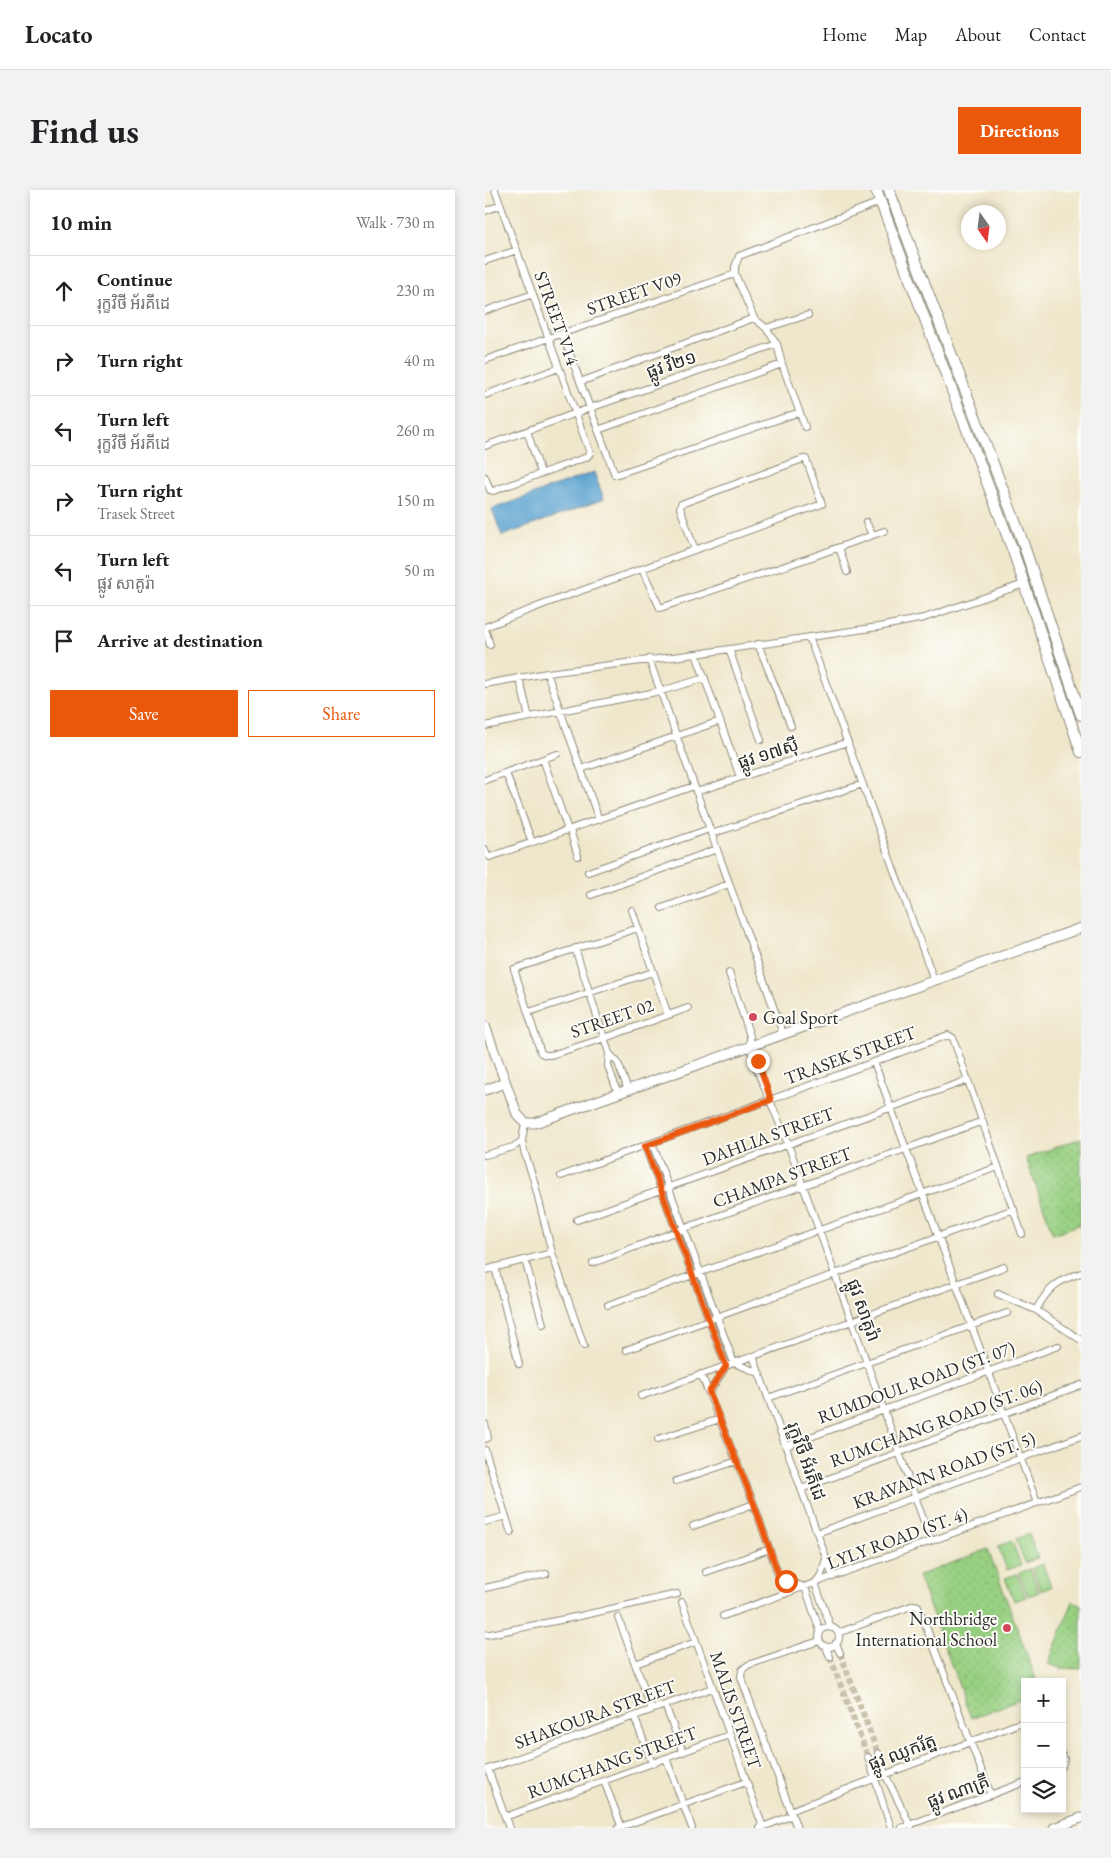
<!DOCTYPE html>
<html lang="en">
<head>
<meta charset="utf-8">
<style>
	body { margin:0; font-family:"EB Garamond","Noto Sans Khmer",serif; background:#f2f2f2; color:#202124 }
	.controls { position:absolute; right:15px; bottom:15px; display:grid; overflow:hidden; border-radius:0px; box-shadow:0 2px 8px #0003 }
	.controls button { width:45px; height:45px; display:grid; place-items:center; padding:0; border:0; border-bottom:1px solid #e0e0e0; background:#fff; color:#202124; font:25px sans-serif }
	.compass { position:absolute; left:476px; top:15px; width:45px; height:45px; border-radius:50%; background:#fff; box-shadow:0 2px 8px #0003; rotate:166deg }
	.stop { position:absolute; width:15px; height:15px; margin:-11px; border:4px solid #ea580c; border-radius:50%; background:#fff }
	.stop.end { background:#ea580c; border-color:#fff; box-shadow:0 1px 5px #0008 }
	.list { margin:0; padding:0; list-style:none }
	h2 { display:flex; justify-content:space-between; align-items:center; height:65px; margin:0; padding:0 20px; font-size:21px }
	h2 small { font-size:16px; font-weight:400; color:#757577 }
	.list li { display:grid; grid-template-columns:32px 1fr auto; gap:15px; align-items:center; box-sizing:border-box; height:70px; padding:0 20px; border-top:1px solid #e0e0e0 }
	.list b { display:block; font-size:19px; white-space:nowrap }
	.list p { margin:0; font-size:16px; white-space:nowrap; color:#757577 }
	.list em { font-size:16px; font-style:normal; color:#757577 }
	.actions { display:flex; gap:10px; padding:15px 20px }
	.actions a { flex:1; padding:11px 0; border:1px solid #ea580c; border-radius:0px; text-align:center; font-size:18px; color:#ea580c }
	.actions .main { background:#ea580c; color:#fff }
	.icon { flex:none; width:28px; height:28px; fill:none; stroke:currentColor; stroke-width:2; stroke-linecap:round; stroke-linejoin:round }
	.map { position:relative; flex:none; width:596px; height:1638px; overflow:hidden; border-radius:0px }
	header { display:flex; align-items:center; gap:30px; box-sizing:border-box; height:70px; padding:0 25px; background:#fff; border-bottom:1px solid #e0e0e0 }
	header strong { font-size:24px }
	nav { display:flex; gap:28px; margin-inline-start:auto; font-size:18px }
	.intro { display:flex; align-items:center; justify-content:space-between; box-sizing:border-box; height:120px; padding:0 30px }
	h1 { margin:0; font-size:35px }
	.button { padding:12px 22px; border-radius:0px; background:#ea580c; color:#fff; font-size:18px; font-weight:700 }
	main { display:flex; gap:30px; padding:0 30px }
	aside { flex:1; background:#fff; border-radius:0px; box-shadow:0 2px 8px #0003 }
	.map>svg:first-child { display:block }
	.grass { fill:url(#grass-dots); stroke:#627e56 }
	.garden { fill:#98d082; stroke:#627e56 }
	.water { fill:#59a1cf; stroke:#42667d }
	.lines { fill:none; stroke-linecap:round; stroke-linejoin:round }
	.street-tunnel { stroke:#c8c1ab; stroke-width:6; stroke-dasharray:6 3; stroke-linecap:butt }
	.street-casing { stroke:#8d897b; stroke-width:8 }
	.secondary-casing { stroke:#8d897b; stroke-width:11 }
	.primary-casing { stroke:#8d897b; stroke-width:12 }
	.street { stroke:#fff; stroke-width:6 }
	.secondary { stroke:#fff; stroke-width:9 }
	.primary { stroke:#fff; stroke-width:10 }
	.route { stroke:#ea580c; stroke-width:6 }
	.poi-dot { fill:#d1495b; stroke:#fdfcf7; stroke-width:2 }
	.labels { text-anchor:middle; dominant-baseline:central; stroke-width:4; stroke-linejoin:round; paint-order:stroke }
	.street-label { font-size:18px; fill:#2b2b2b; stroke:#fdfcf7 }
	.poi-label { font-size:18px; fill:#2b2b2b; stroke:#fdfcf7; text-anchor:start }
</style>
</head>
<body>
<header>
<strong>Locato</strong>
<nav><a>Home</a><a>Map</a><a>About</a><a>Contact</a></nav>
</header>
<div class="intro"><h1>Find us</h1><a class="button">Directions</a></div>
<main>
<aside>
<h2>10 min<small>Walk · 730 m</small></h2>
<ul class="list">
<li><svg class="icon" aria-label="ahead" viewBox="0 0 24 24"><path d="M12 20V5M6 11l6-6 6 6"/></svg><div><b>Continue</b><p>រុក្ខវិថី អ័រគីដេ</p></div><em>230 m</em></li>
<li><svg class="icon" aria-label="right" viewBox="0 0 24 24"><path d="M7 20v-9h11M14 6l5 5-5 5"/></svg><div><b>Turn right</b></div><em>40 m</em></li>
<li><svg class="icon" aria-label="left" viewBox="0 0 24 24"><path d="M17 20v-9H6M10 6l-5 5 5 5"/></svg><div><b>Turn left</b><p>រុក្ខវិថី អ័រគីដេ</p></div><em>260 m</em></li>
<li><svg class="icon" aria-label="right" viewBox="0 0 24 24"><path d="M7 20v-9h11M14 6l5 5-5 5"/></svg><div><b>Turn right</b><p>Trasek Street</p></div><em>150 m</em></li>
<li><svg class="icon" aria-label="left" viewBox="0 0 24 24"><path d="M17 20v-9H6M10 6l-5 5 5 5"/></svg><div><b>Turn left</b><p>ផ្លូវ សាគូរ៉ា</p></div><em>50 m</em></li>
<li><svg class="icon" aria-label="arrive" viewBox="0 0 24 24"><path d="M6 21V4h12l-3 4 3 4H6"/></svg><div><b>Arrive at destination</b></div></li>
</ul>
<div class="actions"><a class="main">Save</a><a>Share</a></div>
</aside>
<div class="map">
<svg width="596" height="1638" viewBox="0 0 596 1638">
	<defs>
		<pattern id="grass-dots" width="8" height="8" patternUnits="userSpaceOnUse" patternTransform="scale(1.25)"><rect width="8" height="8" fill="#98d082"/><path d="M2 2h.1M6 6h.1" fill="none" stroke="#83b370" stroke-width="1.8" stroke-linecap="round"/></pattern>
	</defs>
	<rect width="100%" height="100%" fill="#fdfcf7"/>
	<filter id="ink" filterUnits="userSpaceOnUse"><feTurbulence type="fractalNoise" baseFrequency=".02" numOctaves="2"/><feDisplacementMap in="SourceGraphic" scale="10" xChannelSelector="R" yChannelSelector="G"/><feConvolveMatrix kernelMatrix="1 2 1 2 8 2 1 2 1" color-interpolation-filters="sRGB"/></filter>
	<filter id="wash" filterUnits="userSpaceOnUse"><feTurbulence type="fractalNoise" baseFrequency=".0096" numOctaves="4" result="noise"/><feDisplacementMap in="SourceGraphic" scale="20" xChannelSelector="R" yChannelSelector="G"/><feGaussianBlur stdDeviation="1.12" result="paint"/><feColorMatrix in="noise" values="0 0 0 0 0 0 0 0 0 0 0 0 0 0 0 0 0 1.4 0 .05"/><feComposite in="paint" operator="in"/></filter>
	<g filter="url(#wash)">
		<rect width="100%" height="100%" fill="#efe7cb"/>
		<path class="grass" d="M 596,948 L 596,1034 L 568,1044 L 541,968 Z
			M 503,1359 L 552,1492 L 540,1492 L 540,1508 L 486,1528 L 433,1386 Z
			M 588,1411 L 596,1415 L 596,1479 L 575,1478 L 563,1474 Z"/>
		<path class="garden" d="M 544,1344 L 553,1368 L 540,1373 L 531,1349 Z
			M 527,1351 L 536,1375 L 522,1380 L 513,1356 Z
			M 558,1374 L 566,1397 L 556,1401 L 547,1378 Z
			M 545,1379 L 554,1402 L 543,1406 L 534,1383 Z
			M 532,1384 L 541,1407 L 529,1411 L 520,1388 Z"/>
		<path class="water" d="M 109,282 L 119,309 L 17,346 L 7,319 Z"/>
	</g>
	<g filter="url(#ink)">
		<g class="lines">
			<path class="street-tunnel" d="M 355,1463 L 393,1563
				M 345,1467 L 383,1567"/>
			<g class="street-casing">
				<path id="street" d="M 0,21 L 16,15
					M 0,71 L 32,60
					M 0,121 L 48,104
					M 281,138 L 323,125
					M 77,143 L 130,285 L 315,222
					M 0,170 L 250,84
					M 95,192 L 269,128
					M 0,205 L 74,178
					M 320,237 L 297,174 L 292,154 L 281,138 L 269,128 L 250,84 L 250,77 L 254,66 L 395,12
					M 113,240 L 297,174
					M 42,241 L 56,283
					M 0,256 L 105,218 L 292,154
					M 0,287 L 5,300 L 8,301 L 102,267 L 105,263 L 10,0
					M 381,332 L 387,345
					M 354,357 L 362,382
					M 157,379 L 175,418 L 327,367 L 399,341
					M 0,437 L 62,413 L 337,314 L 321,269 L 318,269 L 196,314 L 195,318 L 210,360
					M 0,439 L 5,455
					M 324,447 L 449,790
					M 273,454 L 306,536
					M 244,459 L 276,550
					M 211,464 L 255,587
					M 164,469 L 298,844
					M 62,483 L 114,630
					M 34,487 L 44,527
					M 0,494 L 62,483 L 211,464 L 393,437 L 439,428 L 539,394
					M 0,536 L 176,501 L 220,488
					M 58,569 L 83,640
					M 96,579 L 235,531
					M 21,583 L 47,652
					M 0,590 L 72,564
					M 211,602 L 363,552
					M 85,640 L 93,666
					M 226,644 L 378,594
					M 0,659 L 2,666 L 5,667 L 209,596
					M 103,682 L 224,639
					M 106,705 L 232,659
					M 177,718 L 244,694
					M 147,720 L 183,825
					M 153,738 L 29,779 L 56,863 L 61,865 L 66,865 L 120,848 L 203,818
					M 90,758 L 124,863 L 123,876 L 133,903
					M 244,783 L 265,846 L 265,856 L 269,872 L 303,954 L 446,1351
					M 44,822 L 168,782
					M 124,863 L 133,873 L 143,900
					M 389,872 L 552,1313
					M 40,933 L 37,951 L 39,961 L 49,991 L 67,1063 L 99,1156
					M 167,953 L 249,1173 L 274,1183
					M 160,956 L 241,1176 L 224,1203
					M 0,965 L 28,957 L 37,951
					M 76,986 L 463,845 L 468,848 L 537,1044
					M 92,1030 L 483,890
					M 40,1070 L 58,1134
					M 108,1073 L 192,1041 L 498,931
					M 10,1077 L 34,1174
					M 0,1080 L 67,1063
					M 513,1104 L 551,1120 L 596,1150
					M 123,1115 L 513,977
					M 551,1120 C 563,1098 572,1091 596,1083
					M 141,1160 L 529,1019
					M 268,1166 L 348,1387
					M 216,1184 L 269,1314 L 300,1404
					M 156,1206 L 519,1077
					M 283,1208 L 522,1123
					M 0,1234 L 3,1248 L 0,1249
					M 173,1249 L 235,1229
					M 301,1256 L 573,1156
					M 0,1260 L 26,1343
					M 191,1291 L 252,1271
					M 316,1299 L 596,1195
					M 0,1332 L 21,1326
					M 208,1336 L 269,1314
					M 332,1343 L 596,1246
					M 341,1369 L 336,1385 L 330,1393 L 346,1438
					M 221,1382 L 284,1359
					M 294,1384 L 301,1391 L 320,1397 L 335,1441
					M 0,1398 L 61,1384
					M 197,1412 L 278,1637
					M 238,1426 L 596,1297
					M 133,1427 L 167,1520
					M334 1447a10 10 0 1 1 20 0a10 10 0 1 1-20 0Z
					M 353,1443 L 429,1415 L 433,1416 L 506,1605
					M 0,1445 L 95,1426 L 192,1404
					M 351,1453 L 355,1463
					M 341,1457 L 345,1467
					M 150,1474 L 211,1452
					M 180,1515 L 198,1562
					M 149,1526 L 167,1573
					M 393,1563 L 400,1584 L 426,1637
					M 577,1565 L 579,1569 L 577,1576
					M 383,1567 L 406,1638
					M 181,1568 L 207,1638
					M 119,1591 L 137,1638
					M 305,1621 L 540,1531
					M 20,1627 L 244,1545
					M 24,1638 L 3,1579 L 227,1498
					M 133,1638 L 261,1592
					M 275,1638 L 303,1627
					M 312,1638 L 256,1487 L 257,1480 L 263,1475 L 334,1451
					M 416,1638 L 540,1592"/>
			</g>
			<g class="secondary-casing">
				<path id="secondary" d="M 0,836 L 32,924 L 40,933 L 50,933 L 596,738
					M 0,900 L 20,893
					M 569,1638 L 596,1628"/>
			</g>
			<g class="primary-casing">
				<path id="primary" d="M 391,0 L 528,361 L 596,562
					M 404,0 L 536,347 L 596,525"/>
			</g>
			<use href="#street" class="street"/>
			<use href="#secondary" class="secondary"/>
			<use href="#primary" class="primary"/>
		</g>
	</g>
	<g class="lines" filter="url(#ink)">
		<path class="route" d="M 273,871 L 286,910 L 160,956 L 241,1176 L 224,1202 L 269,1314 L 293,1383 L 301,1391"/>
	</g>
	<g class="poi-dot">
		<circle cx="268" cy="827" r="5"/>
		<circle cx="522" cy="1438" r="5"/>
	</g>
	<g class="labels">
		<g class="street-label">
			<text transform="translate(149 103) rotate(-19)">STREET V09</text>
			<text transform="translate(72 128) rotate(70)">STREET V14</text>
			<text transform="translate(186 174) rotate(-19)">ផ្លូវ វី២១</text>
			<text transform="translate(283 563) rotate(-18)">ផ្លូវ ១៧ស៊ី</text>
			<text transform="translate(127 828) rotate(-19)">STREET 02</text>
			<text transform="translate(365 865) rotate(-20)">TRASEK STREET</text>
			<text transform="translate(283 946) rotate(-20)">DAHLIA STREET</text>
			<text transform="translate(297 987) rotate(-20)">CHAMPA STREET</text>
			<text transform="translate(379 1120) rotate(70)">ផ្លូវ សាគូរ៉ា</text>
			<text transform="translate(431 1192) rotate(-20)">RUMDOUL ROAD (ST. 07)</text>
			<text transform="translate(451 1233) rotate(-20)">RUMCHANG ROAD (ST. 06)</text>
			<text transform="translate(322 1271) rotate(70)">រុក្ខវិថី អ័រគីដេ</text>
			<text transform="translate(459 1280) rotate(-20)">KRAVANN ROAD (ST. 5)</text>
			<text transform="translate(412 1348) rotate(-20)">LYLY ROAD (ST. 4)</text>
			<text transform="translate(251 1520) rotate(71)">MALIS STREET</text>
			<text transform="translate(110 1524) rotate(-20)">SHAKOURA STREET</text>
			<text transform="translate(417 1562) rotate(-21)">ផ្លូវ ឈូករ័ត្ន</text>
			<text transform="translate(127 1572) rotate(-20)">RUMCHANG STREET</text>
			<text transform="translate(473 1601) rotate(-20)">ផ្លូវ ណាគ្រី</text>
		</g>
		<g class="poi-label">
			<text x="278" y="827">Goal Sport</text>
			<text x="512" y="1428" text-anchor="end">Northbridge<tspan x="512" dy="21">International School</tspan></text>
		</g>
	</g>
</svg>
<div class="controls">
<button>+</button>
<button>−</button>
<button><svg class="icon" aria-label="layers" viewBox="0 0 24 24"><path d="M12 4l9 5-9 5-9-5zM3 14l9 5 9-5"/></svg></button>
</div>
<svg class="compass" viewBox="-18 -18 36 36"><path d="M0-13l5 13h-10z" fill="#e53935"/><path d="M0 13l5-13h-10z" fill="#757577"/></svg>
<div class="stop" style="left:301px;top:1391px"></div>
<div class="stop end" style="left:273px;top:871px"></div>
</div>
</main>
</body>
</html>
